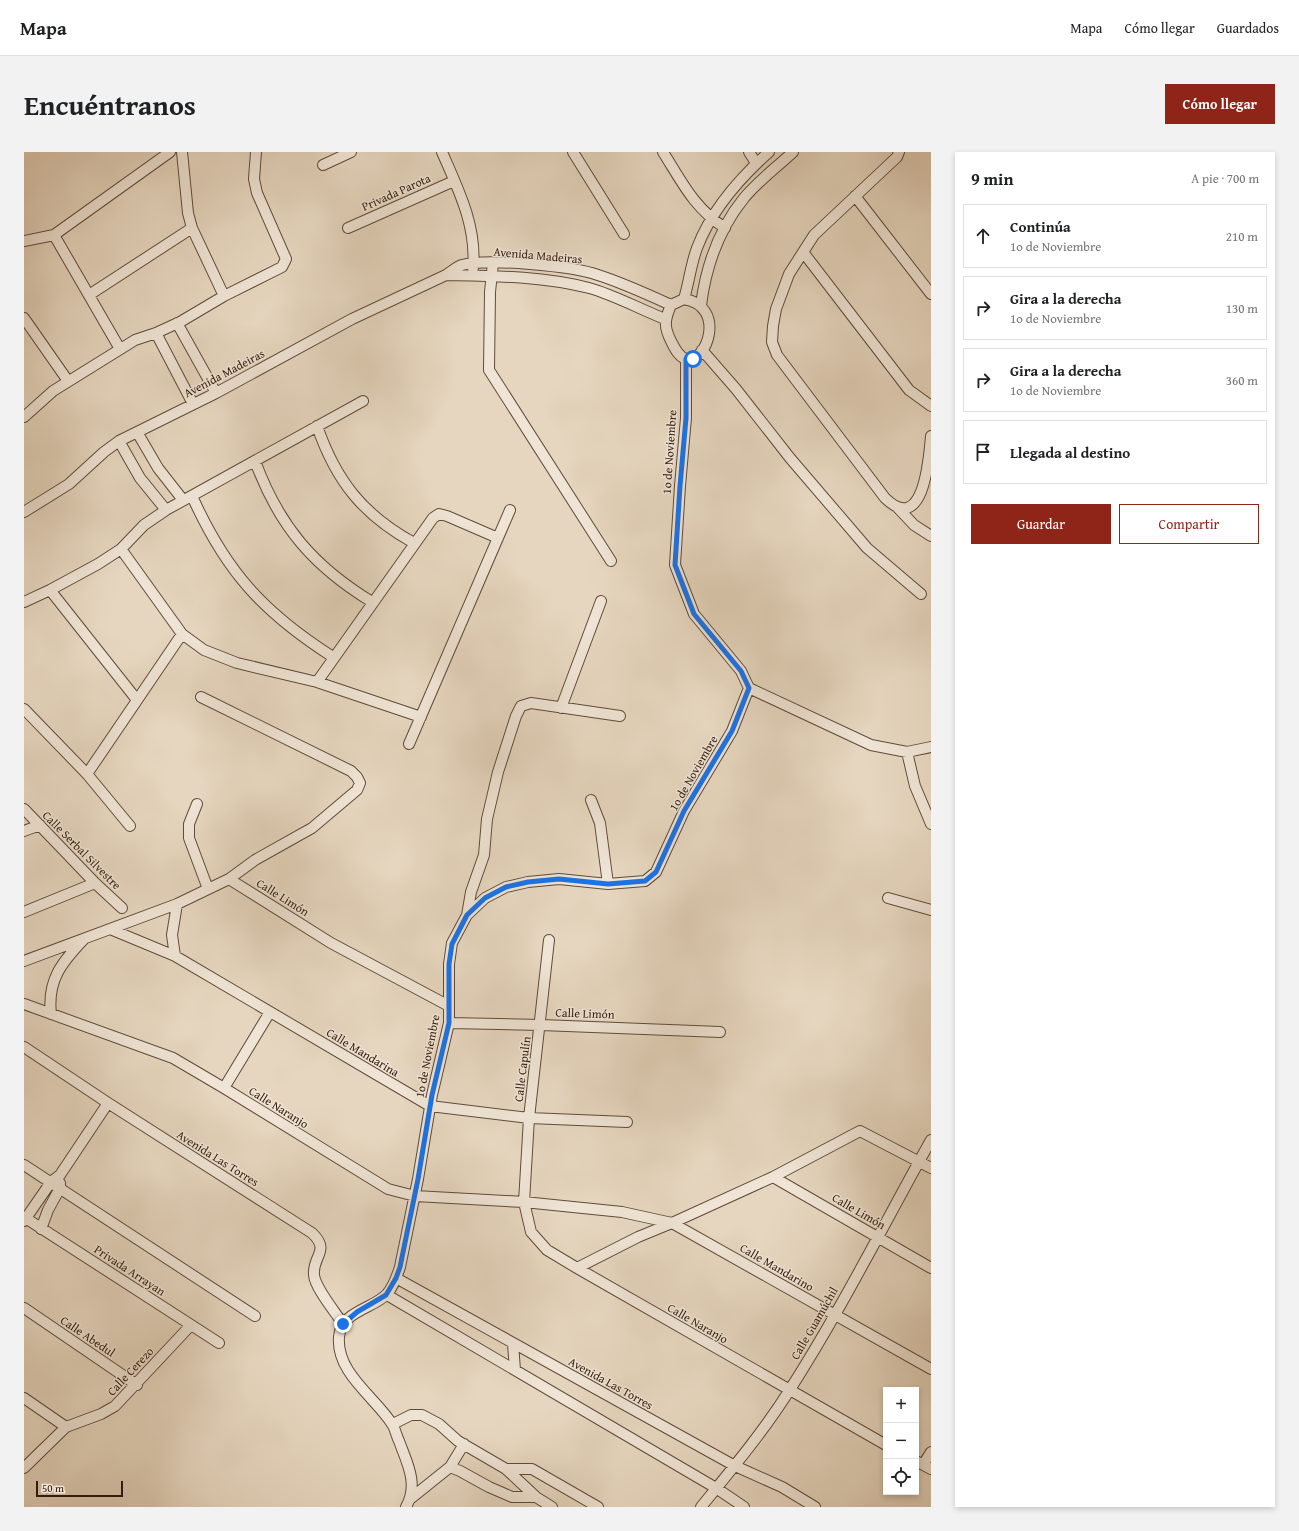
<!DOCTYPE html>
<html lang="es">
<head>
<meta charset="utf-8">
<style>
	body { margin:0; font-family:"Gentium Book Plus",serif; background:#f2f2f2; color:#202124 }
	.controls { position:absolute; right:12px; bottom:12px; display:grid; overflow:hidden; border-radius:0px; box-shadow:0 2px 6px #0003 }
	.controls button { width:36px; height:36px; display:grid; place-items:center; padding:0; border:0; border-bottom:1px solid #e0e0e0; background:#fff; color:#202124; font:20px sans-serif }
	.scale { position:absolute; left:12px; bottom:10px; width:87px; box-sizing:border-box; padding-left:4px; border:2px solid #341d0e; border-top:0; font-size:11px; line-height:14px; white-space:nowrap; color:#341d0e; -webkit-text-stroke:3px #efe4d5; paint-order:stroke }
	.stop { position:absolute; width:12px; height:12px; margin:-9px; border:3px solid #1a73e8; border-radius:50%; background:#fff }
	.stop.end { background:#1a73e8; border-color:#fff; box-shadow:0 1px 4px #0008 }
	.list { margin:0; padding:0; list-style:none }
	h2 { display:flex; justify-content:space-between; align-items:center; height:52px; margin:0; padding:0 16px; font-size:17px }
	h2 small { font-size:13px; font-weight:400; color:#757577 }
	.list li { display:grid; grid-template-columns:26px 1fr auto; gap:12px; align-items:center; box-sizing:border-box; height:64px; margin:0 8px 8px; padding:0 8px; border:1px solid #e0e0e0; border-radius:0px }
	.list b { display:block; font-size:15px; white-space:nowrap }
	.list p { margin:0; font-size:13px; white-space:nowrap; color:#757577 }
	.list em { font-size:13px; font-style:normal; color:#757577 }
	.actions { display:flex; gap:8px; padding:12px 16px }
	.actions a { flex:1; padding:9px 0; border:1px solid #8f2418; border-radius:0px; text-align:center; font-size:14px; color:#8f2418 }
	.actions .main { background:#8f2418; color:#fff }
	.icon { flex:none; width:22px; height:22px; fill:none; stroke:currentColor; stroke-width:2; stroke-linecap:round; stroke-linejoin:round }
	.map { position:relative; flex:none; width:907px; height:1355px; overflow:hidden; border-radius:0px }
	header { display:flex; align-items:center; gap:24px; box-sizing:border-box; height:56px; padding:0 20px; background:#fff; border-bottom:1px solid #e0e0e0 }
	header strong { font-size:19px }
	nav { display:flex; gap:22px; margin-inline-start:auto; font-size:14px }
	.intro { display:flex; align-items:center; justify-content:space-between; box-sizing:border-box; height:96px; padding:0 24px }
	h1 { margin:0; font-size:28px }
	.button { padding:10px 18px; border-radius:0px; background:#8f2418; color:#fff; font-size:14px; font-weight:700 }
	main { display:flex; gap:24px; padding:0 24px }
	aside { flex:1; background:#fff; border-radius:0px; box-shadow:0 2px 6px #0003 }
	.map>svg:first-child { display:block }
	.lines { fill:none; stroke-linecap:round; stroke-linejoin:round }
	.minor-casing { stroke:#604b3a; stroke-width:12 }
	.minor { stroke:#efe4d5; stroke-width:10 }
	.route { stroke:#1a73e8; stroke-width:5 }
	.labels { text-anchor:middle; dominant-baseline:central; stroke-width:3; stroke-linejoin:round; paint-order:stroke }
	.street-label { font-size:12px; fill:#341d0e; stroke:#efe4d5 }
</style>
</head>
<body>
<header>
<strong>Mapa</strong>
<nav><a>Mapa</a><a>Cómo llegar</a><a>Guardados</a></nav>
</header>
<div class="intro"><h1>Encuéntranos</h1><a class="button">Cómo llegar</a></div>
<main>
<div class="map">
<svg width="907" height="1355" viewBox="0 0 907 1355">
	<rect width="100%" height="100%" fill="#e6d6bf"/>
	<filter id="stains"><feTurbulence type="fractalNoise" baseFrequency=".005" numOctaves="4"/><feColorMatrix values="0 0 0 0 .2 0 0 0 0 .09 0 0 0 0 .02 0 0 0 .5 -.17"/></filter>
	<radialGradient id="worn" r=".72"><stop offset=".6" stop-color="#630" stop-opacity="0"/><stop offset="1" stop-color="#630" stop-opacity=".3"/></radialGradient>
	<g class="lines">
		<g class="minor-casing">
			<path id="minor" d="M 158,0 L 164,61 L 168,76 L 200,144
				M 418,0 C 434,37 453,74 449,116
				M 549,0 L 600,82
				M 639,0 C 658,30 670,56 701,76
				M 725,0 L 732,11
				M 875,0 L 873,5 L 790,83 L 765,122 L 752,157 L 749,174 L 748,190 L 753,203 L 861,346 C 900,384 905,306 907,284
				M 299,13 L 327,0
				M 831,44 L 907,142
				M 324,76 L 430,29
				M 30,83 L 96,197
				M 0,89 L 30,83 L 146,0
				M 779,100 L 885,238 L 907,254
				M 469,111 L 466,140 L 465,218 L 587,409
				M 422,123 C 470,124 518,124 565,136 C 588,142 618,158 641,167
				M 65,143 L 168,76
				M 660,147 C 665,130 667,112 673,96 C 687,59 717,25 745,0
				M 660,147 C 703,154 683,212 662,207 C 655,205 651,197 648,191 C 640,176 640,169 647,153 Z
				M 677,153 C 682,114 695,77 720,46 C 734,29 753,15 769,0
				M 0,166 L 44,229
				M 153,171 L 192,241
				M 132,181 L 169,252
				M 678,198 L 712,237 L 766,306 L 843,396 L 897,442
				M 0,265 L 29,239 L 111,188 L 132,181 L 156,170 L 200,144 L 258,115 L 262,107 L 233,41 L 230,27 L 232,0
				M 293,274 C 312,329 339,363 390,391
				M 113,280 L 134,316 L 159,348
				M 95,289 L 116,326 L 142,358
				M 231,309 C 255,374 289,414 348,450
				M 168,344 C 202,420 240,461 309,505
				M 874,356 L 890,373 L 907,384
				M 0,360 L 45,332 L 80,300 L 95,289 L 192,241 L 328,167 L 422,123 C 427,120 432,115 438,113 C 462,106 549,114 574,123 C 599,131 623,142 647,153
				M 97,397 L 158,482 L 180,498 L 213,511 L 293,530 L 397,565
				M 26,438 L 113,548
				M 0,450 L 26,438 L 74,412 L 97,397 L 120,373 L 142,358 L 339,249
				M 293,530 L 409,366 L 415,362 L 423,364 L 474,386
				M 725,536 L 847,593 L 883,600 L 907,595
				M 537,556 L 577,449
				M 0,557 L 63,622 L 106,674
				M 385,592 L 486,358
				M 883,600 L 891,634 L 907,672
				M 63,622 L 158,482
				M 567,648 L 576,671 L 584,732
				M 173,652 L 165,672 L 165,686 L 184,737
				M 0,657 L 71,731 L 98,756
				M 0,679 L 16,673
				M 205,727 L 307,791 L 425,854
				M 864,746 L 907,758
				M 0,760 L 71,731
				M 443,763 L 447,740 L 460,703 L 463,667 L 474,620 L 492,564 L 497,554 L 507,551 L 596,564
				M 86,777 L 151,804 L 406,954 L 505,966 L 603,970
				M 525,788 L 505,966 L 500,1050 L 507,1080 L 523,1098 L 553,1116 L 862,1293
				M 151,804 L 148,783 L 153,752
				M 0,809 L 153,752 L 205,727 L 231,708 L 288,676 L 333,638 L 336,631 L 333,625 L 327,619 L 177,545
				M 0,852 L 149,906 L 200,936 L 364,1037 L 391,1044 L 500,1050 L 598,1060 L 648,1071 L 749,1025 L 836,979 L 907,1016
				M 27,862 C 23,828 38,810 60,787
				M 425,871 L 517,873 L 696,880
				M 0,895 L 84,951 L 288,1081 C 307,1099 288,1104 290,1123 C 291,1136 312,1161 319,1172
				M 200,936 L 246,860
				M 0,1013 L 231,1164
				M 749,1025 L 907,1116
				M 3,1067 L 195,1191
				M 0,1069 L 27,1030 L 36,1023 L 84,951
				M 17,1077 L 24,1058 L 36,1036 L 36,1031
				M 553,1116 L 614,1085 L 648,1071 L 907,1217
				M 372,1126 L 711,1314 L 758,1335 L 791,1355
				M 363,1143 L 692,1336 L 720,1355
				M 0,1156 L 113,1233
				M 489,1192 L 491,1218
				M 0,1246 L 42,1275
				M 369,1272 L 387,1263 L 398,1263 L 415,1272 L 434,1289 L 482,1317 L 508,1317 L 574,1355
				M 892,1309 L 907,1317
				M 899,1313 L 907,1300
				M 426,1315 L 440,1292
				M 0,1316 L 42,1275 L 77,1262 L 91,1254 L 167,1173
				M 482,1317 L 512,1345
				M 386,1347 L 426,1315 L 436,1319 L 465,1335 L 488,1345 L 512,1345 L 528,1355
				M 382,1355 C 395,1332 383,1311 375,1289 C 372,1283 371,1276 368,1272 C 351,1245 312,1221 315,1185 C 317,1159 349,1157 363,1142 C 370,1134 373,1124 376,1115 L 394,1027 L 408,943 L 425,871 L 425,812 L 428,791 L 443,763 L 461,746 L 482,735 L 504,730 L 535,727 L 584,732 L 621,729 L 632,720 L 660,659 L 708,579 L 725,536 L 717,519 L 670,462 L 651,413 L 656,334 L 662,266 L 662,207
				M 677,1355 C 708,1317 739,1280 765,1239 C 817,1158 860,1072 907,988"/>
		</g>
		<use href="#minor" class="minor"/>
	</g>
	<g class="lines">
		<path class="route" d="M 319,1172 L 333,1160 L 362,1143 L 372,1126 L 376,1115 L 394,1027 L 408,943 L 425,871 L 425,812 L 428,792 L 443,763 L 461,746 L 482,735 L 504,730 L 535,727 L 584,732 L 621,729 L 632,720 L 660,659 L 708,579 L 725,536 L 717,519 L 670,462 L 651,413 L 656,334 L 662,266 L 662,207 L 669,207"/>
	</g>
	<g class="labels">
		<g class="street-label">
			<text transform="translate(372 40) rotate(-24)">Privada Parota</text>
			<text transform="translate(514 103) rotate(5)">Avenida Madeiras</text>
			<text transform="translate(200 221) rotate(-28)">Avenida Madeiras</text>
			<text transform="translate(645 300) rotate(-86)">1o de Noviembre</text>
			<text transform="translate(669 621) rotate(-60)">1o de Noviembre</text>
			<text transform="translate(58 698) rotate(45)">Calle Serbal Silvestre</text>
			<text transform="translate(259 745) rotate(32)">Calle Limón</text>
			<text transform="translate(561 861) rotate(2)">Calle Limón</text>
			<text transform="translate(339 900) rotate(31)">Calle Mandarina</text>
			<text transform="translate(403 904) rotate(-79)">1o de Noviembre</text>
			<text transform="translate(498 917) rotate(-83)">Calle Capulín</text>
			<text transform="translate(255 955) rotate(32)">Calle Naranjo</text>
			<text transform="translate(194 1006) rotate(32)">Avenida Las Torres</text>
			<text transform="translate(835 1059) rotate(30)">Calle Limón</text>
			<text transform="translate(753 1115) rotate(30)">Calle Mandarino</text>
			<text transform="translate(106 1118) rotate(33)">Privada Arrayan</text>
			<text transform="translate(674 1171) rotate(30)">Calle Naranjo</text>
			<text transform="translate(790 1171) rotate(-60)">Calle Guamúchil</text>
			<text transform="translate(64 1184) rotate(34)">Calle Abedul</text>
			<text transform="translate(106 1219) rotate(-47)">Calle Cerezo</text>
			<text transform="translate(587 1231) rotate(29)">Avenida Las Torres</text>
		</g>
	</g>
	<rect width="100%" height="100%" filter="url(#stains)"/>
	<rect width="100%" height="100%" fill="url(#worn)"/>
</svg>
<div class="controls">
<button>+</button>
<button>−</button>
<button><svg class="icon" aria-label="locate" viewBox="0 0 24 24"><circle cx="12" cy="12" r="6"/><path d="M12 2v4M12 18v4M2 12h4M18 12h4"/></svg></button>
</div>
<div class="scale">50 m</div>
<div class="stop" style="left:669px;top:207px"></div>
<div class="stop end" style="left:319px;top:1172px"></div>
</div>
<aside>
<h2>9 min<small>A pie · 700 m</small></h2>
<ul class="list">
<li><svg class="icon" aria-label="ahead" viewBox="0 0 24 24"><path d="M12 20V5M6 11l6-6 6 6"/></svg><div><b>Continúa</b><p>1o de Noviembre</p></div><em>210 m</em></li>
<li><svg class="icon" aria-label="right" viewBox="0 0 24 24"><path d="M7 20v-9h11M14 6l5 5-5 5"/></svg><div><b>Gira a la derecha</b><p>1o de Noviembre</p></div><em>130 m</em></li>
<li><svg class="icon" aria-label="right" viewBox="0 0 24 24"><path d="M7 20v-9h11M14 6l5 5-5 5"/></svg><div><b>Gira a la derecha</b><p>1o de Noviembre</p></div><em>360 m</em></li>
<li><svg class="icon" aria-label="arrive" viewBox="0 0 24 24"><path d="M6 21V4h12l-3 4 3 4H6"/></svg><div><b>Llegada al destino</b></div></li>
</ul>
<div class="actions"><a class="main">Guardar</a><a>Compartir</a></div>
</aside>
</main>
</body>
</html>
